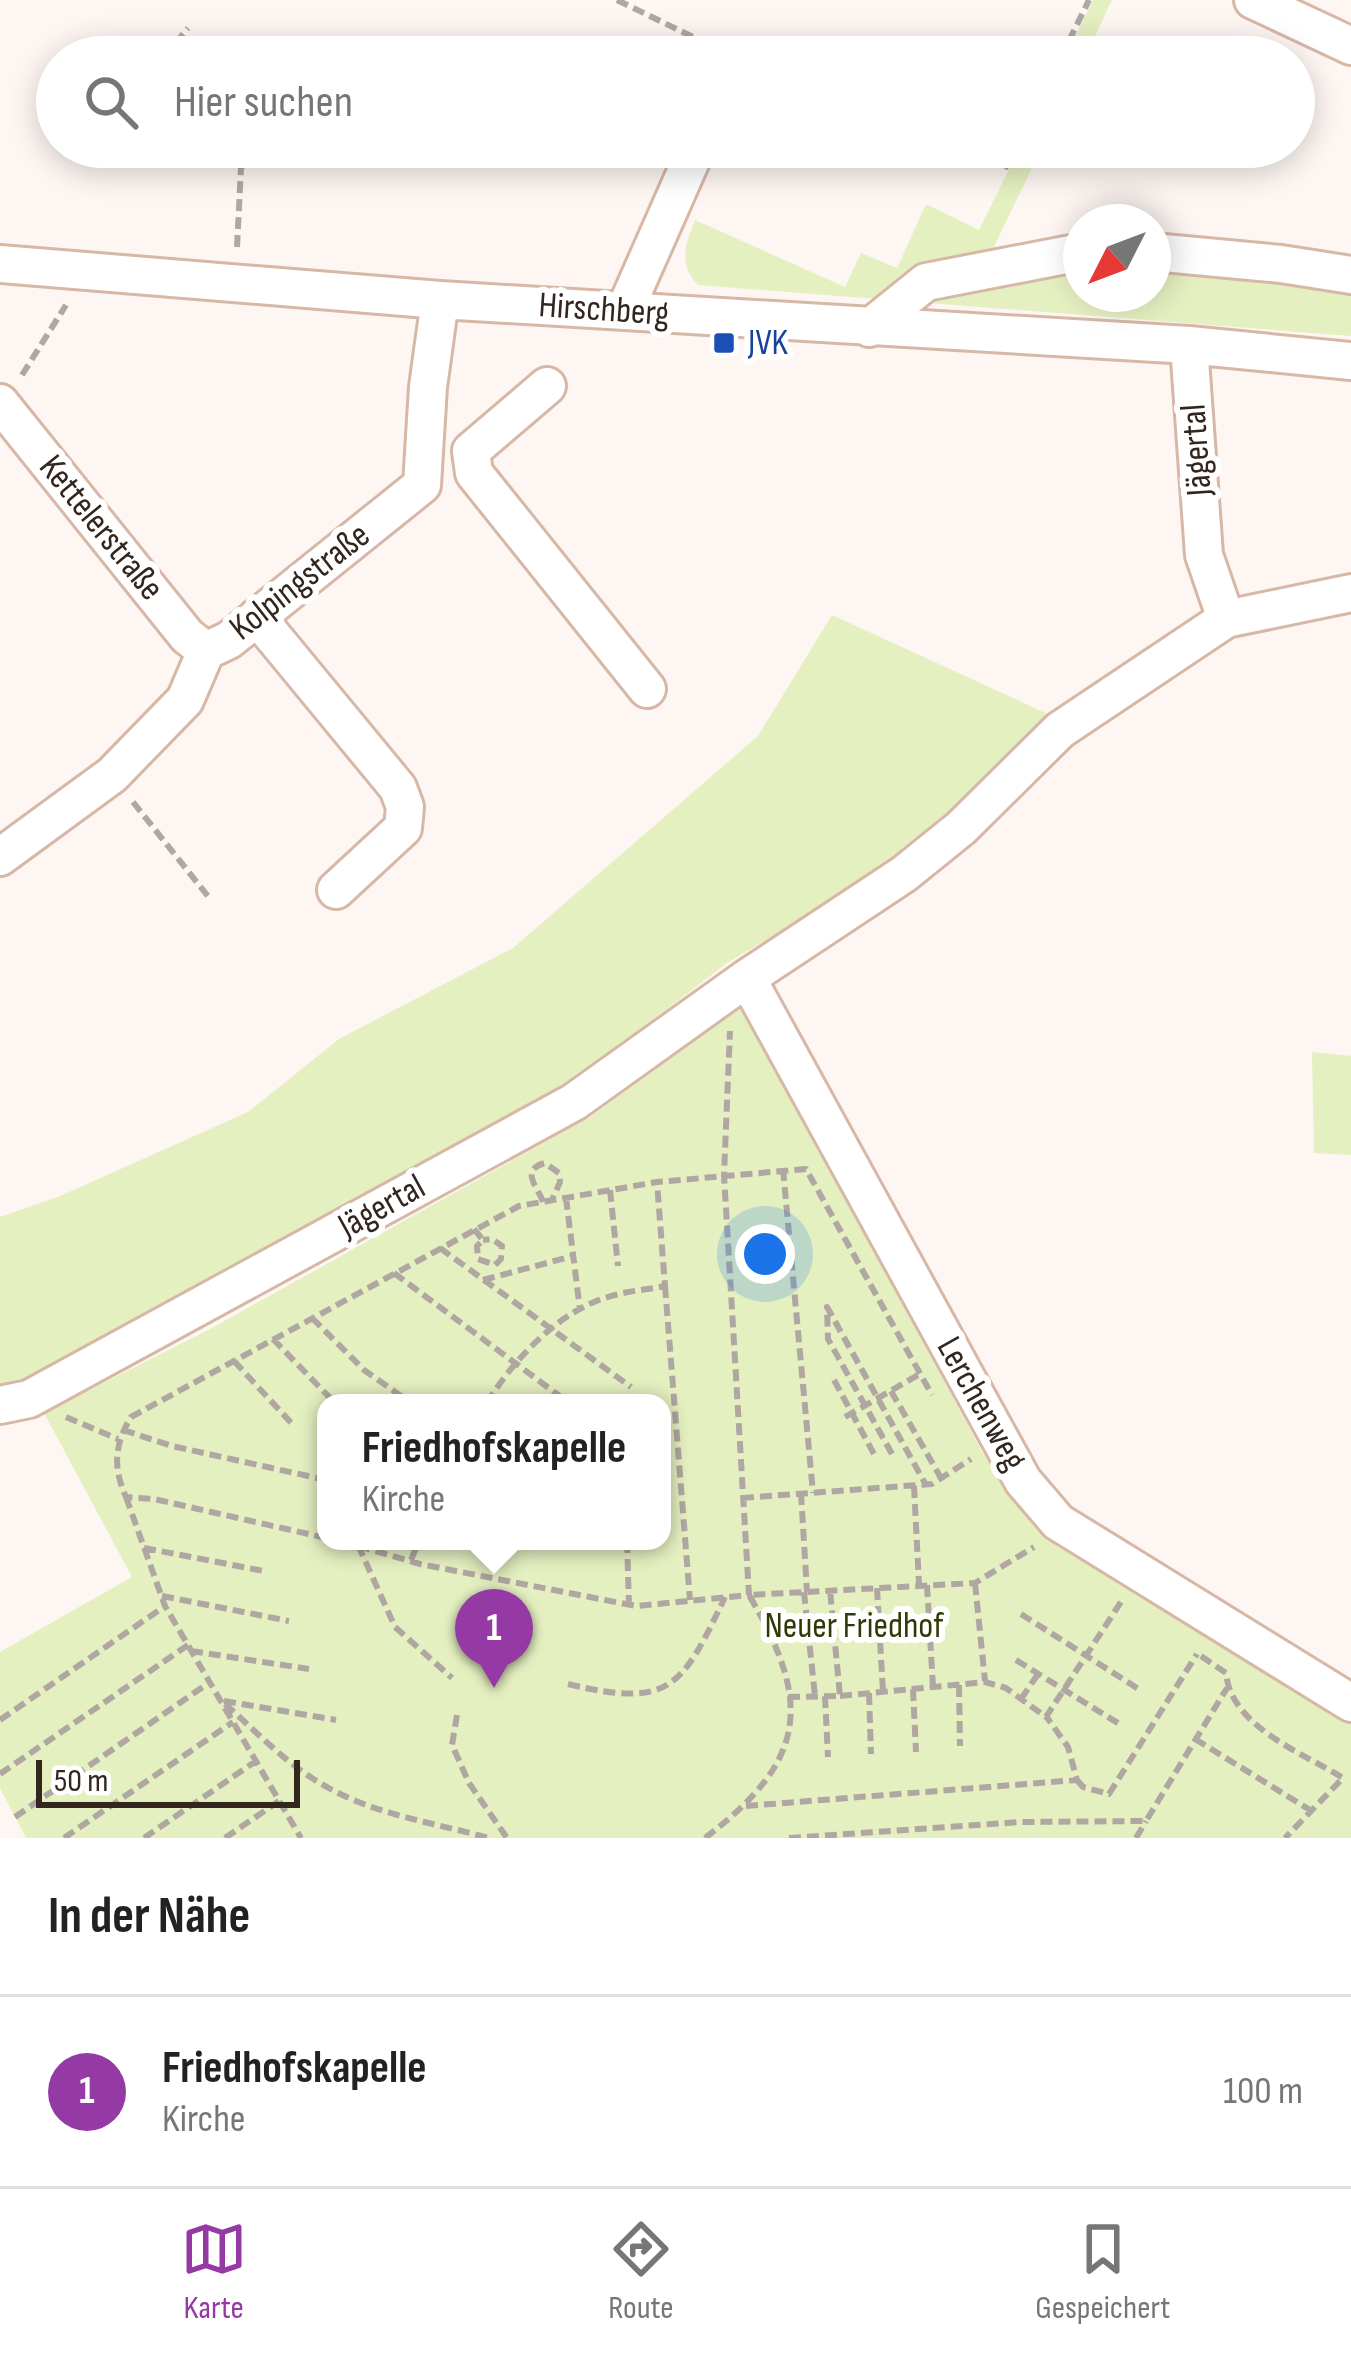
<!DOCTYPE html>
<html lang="de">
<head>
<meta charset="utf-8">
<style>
	body { margin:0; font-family:"Sofia Sans Condensed",sans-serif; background:#f2f2f2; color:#222 }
	.compass { position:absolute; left:1063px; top:204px; width:108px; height:108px; border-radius:50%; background:#fff; box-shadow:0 6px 30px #0003; rotate:228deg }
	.scale { position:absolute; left:36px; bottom:30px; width:264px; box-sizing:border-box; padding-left:12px; border:6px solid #32261f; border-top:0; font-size:33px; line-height:42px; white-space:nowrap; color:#32261f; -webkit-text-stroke:9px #fff; paint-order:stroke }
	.you { position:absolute; left:765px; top:1254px; width:42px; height:42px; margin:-30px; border:9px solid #fff; border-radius:50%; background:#1a73e8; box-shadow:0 0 0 18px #1a73e833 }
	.badge { display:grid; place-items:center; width:78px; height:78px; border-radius:50%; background:#9539a4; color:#fff; font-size:39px; font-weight:700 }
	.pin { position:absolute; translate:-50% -99px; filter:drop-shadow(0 3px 6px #0008) }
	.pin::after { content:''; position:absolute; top:63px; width:42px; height:36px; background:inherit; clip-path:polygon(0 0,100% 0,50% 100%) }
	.popup { position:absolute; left:317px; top:1394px; width:354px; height:156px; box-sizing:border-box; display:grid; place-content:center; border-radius:24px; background:#fff; filter:drop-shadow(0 3px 9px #0005); font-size:39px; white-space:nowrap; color:#767676 }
	.popup b { font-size:45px; color:#222 }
	.popup::after { content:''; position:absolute; left:50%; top:100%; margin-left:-24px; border:24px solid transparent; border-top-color:#fff }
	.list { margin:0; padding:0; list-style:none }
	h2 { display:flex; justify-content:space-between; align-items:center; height:156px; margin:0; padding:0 48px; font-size:51px }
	h2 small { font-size:39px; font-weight:400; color:#767676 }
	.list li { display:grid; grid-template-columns:78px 1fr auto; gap:36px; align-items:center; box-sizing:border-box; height:192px; padding:0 48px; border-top:3px solid #e0e0e0 }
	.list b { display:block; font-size:45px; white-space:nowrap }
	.list p { margin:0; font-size:39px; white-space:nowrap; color:#767676 }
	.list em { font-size:39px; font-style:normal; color:#767676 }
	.icon { flex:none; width:66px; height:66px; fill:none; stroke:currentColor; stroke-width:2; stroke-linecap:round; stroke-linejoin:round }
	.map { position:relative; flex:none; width:1351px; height:1838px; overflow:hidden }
	.search { position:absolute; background:#fff; box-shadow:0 6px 30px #0003; left:36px; right:36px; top:36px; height:132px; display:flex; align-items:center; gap:30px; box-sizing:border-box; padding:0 42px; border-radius:66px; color:#767676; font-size:45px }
	.sheet { height:348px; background:#fff }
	nav { display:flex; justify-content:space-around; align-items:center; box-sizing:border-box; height:168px; border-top:3px solid #e0e0e0; background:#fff; font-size:33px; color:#767676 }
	nav a { display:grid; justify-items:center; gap:6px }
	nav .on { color:#9539a4 }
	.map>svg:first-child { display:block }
	.green { fill:#e5f0c1; fill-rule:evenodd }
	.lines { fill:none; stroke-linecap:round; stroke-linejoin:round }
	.minor-casing { stroke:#d7b7a6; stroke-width:42 }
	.path { stroke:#b0a7a2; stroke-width:6; stroke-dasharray:12 6; stroke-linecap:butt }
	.minor { stroke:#fff; stroke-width:36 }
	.transit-dot { fill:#1a4fb4; stroke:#fff; stroke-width:4.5 }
	.labels { text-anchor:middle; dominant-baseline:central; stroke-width:12; stroke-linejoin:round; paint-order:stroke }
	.street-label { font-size:36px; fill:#32261f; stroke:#fff }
	.transit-label { font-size:36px; fill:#164399; stroke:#fff; text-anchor:start }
	.park-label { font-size:36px; fill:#323906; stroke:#fff }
</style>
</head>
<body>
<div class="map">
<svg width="1351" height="1838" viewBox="0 0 1351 1838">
	<rect width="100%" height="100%" fill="#fdf6f2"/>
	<path class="green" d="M 1093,0 L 1112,0 L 1085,57 L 1065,57 Z
		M 1020,147 L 1042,147 L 990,255 L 1081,242 L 1081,294 L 1153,294 L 1153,233 L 1351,255 L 1351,336 L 698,285 C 678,264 685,245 695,220 L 845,287 L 861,253 L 897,268 L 926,204 L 979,230 Z
		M 832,615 L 1050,715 L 911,853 L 727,963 L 538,1108 L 20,1389 L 0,1393 L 0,1217 L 60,1196 L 248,1112 L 339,1039 L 513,948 L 758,736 Z
		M 741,1006 L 983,1453 L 1055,1538 L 1351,1710 L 1351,1838 L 26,1838 L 0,1788 L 0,1652 L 132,1577 L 44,1413 L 210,1329 L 590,1117 ZM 326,1403 L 662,1403 L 662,1541 L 326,1541 Z
		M 1312,1052 L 1351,1056 L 1351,1155 L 1314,1153 Z"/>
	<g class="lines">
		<g class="minor-casing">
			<path id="minor" d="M 1253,0 L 1351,46
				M 1153,252 L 1281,264 L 1351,275
				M 0,264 L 440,300 L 1189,345 L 1351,361
				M 625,310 L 697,147
				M 869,328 L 926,282 L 1081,252
				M 1189,345 L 1204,555 L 1226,619
				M 547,386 L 471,451 L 474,473 L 647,689
				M 0,403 L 187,636 L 206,651
				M 257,617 L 398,788 L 405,807 L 403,828 L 336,890
				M 0,857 L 112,775 L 185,700 L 206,651 L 229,640 L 422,485 L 428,387 L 440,300
				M 747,978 L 1023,1481 L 1058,1522 L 1351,1703
				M 0,1405 L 29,1399 L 574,1102 L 747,978 L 904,874 L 961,828 L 1060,730 L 1226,619 L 1351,593"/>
		</g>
		<path class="path" d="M 617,0 L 726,53 L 725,57
			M 164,57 L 188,28
			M 1061,57 L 1089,0
			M 216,147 L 241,168
			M 1005,169 L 1016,147
			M 237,247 L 241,168 L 254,154
			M 22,375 L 66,305
			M 133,802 L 211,900
			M 783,1169 L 813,1493
			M 610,1190 L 618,1266
			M 566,1198 L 580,1310
			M 543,1202 C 538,1187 519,1170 545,1163 L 559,1173 L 560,1182 L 552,1200
			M 474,1229 L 483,1240 L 477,1246 L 478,1259 L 495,1265 L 501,1259 L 502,1246 L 492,1239 L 483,1240
			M 440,1248 L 631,1387
			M 394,1273 L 569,1403
			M 483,1280 L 573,1256
			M 665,1286 L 690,1600
			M 312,1318 L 364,1370 L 411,1403
			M 273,1339 L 335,1403
			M 234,1361 L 295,1427
			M 834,1380 L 874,1454
			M 891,1391 L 941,1478
			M 487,1403 C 513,1360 559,1311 608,1297 C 626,1291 646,1290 665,1286 L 657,1182
			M 66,1417 L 118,1439
			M 845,1417 L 920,1374
			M 123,1430 L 172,1446 L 326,1480
			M 892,1454 L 828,1339 L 827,1307 L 926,1485
			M 914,1486 L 919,1584
			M 801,1493 L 807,1592
			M 126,1497 L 165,1606 L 301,1838
			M 742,1498 L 932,1484 L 971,1459
			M 326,1538 L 154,1499 L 126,1497 C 113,1468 114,1445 131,1417 L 519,1206 L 657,1182 L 806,1169 L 932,1395
			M 341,1541 L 420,1564 L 636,1606 L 749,1595 L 724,1175 L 730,1031
			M 627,1541 L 629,1605
			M 358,1545 L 395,1627 L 452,1678
			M 144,1548 L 264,1571
			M 411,1560 L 419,1541
			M 975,1583 L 985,1681
			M 927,1585 L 933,1687
			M 877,1588 L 883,1692
			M 804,1592 L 815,1696
			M 162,1596 L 289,1621
			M 1021,1614 L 1140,1690
			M 191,1651 L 309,1669
			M 1201,1656 L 1226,1673 C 1231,1727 1303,1753 1343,1778 L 1285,1838
			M 1016,1660 L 1121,1725
			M 568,1684 C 671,1709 682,1687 725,1597
			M 959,1685 L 960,1746
			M 913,1689 L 916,1752
			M 869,1693 L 871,1754
			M 825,1696 L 828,1757
			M 840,1696 L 985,1682 L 1006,1688 L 1046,1717 L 1121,1602
			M 788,1697 L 840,1696 L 830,1590
			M 1021,1699 L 1038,1674
			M 224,1701 L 336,1720
			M 225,1704 C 258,1733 288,1766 327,1787 C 376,1815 435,1823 489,1838
			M 457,1715 L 452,1745 L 469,1783 L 507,1838
			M 0,1720 L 165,1606
			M 1195,1739 L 1310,1810
			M 0,1774 L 188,1645
			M 1077,1780 L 1083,1787 L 1109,1794 L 1197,1654
			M 746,1806 L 1077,1780 L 1068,1747 L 1046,1716
			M 15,1817 L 210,1682
			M 64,1838 L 233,1722
			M 144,1838 L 256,1761
			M 225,1838 L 279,1801
			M 705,1838 C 807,1760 813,1704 749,1595 L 975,1583 L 1034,1547
			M 789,1838 L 1021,1822 L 1146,1821 L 1227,1688
			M 1136,1838 L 1146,1821"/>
		<use href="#minor" class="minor"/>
	</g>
	<rect class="transit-dot" x="712" y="331" width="24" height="24" rx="6"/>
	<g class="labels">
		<g class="street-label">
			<text transform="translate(604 310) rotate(4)">Hirschberg</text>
			<text transform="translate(1197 450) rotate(-94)">Jägertal</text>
			<text transform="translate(101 528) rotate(51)">Kettelerstraße</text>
			<text transform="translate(300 582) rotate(-38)">Kolpingstraße</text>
			<text transform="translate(382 1207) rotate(-29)">Jägertal</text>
			<text transform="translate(981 1404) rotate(61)">Lerchenweg</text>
		</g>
		<g class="transit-label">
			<text x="748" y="343">JVK</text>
		</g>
		<g class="park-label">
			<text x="854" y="1626">Neuer Friedhof</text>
		</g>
	</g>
</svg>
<svg class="compass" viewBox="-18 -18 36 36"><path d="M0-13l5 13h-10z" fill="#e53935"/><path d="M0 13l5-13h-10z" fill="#767676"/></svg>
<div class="scale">50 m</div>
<div class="you"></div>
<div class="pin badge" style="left:494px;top:1688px">1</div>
<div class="popup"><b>Friedhofskapelle</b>Kirche</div>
<div class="search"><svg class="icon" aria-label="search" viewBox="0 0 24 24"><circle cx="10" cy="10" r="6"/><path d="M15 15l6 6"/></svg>Hier suchen</div>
</div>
<section class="sheet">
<h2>In der Nähe<small></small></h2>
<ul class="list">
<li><span class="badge">1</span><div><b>Friedhofskapelle</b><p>Kirche</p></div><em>100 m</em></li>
</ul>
</section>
<nav>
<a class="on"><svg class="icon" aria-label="map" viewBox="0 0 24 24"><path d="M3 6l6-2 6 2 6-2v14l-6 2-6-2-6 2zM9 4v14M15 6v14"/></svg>Karte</a>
<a><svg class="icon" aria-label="directions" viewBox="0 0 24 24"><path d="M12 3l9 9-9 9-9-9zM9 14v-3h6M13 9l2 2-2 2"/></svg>Route</a>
<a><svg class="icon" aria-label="saved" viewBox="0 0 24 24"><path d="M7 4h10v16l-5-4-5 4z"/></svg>Gespeichert</a>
</nav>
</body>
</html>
